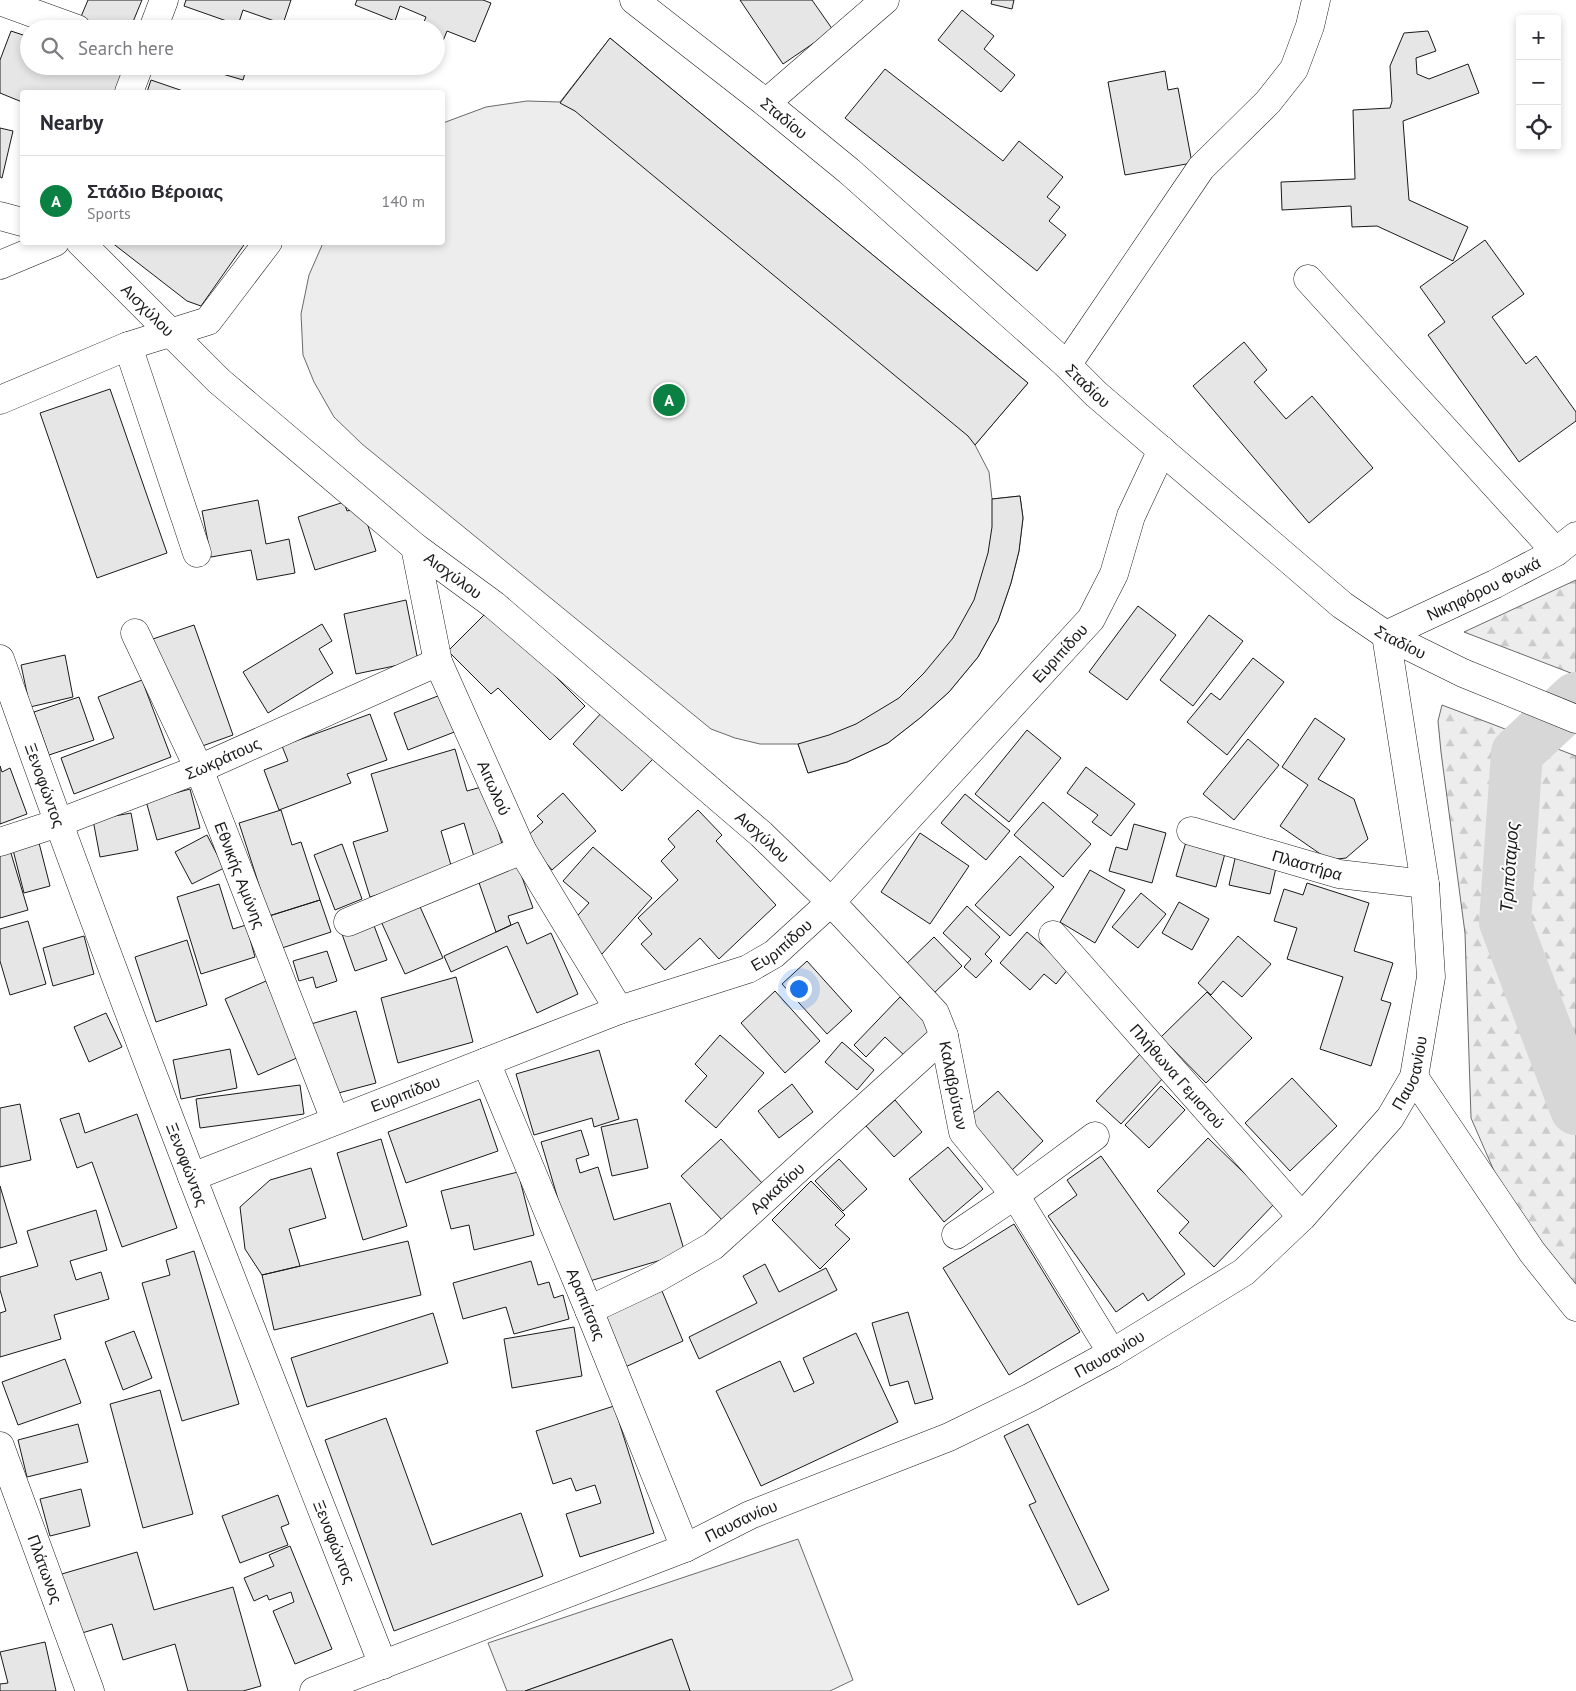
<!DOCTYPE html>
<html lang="en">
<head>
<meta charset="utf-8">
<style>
	body { margin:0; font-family:"PT Sans",sans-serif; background:#f7f7f7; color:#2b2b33 }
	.controls { position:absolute; right:15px; top:15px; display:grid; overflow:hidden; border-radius:5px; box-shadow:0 2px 8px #0003 }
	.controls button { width:45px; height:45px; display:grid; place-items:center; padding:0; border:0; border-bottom:1px solid #e1e1e2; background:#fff; color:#2b2b33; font:25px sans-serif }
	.you { position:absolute; left:798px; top:988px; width:18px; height:18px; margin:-12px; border:4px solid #fff; border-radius:50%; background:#1a73e8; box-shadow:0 0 0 8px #1a73e833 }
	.badge { display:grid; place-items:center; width:32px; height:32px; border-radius:50%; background:#0b8043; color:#fff; font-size:16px; font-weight:700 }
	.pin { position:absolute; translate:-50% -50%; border:2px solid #fff; box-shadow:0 1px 5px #0006 }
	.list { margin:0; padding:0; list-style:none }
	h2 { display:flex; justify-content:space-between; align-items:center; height:65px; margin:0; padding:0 20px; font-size:21px }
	h2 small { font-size:16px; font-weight:400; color:#7c7c81 }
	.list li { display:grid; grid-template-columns:32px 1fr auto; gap:15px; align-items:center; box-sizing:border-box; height:90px; padding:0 20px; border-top:1px solid #e1e1e2 }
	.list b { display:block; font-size:19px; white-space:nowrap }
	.list p { margin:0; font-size:16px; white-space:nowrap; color:#7c7c81 }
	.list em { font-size:16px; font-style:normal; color:#7c7c81 }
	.icon { flex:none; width:28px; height:28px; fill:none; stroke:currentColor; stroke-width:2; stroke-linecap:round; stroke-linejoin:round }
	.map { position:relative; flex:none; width:1576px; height:1691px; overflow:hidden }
	.search { position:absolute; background:#fff; box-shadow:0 2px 8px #0003; left:20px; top:20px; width:425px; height:55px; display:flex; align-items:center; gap:12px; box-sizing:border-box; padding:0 18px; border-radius:28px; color:#7c7c81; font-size:19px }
	.panel { position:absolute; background:#fff; box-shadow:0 2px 8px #0003; left:20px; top:90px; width:425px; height:155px; border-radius:5px }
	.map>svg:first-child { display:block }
	.built { fill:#ededed; stroke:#6a6a6a }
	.forest { fill:url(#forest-firs); stroke:#6a6a6a }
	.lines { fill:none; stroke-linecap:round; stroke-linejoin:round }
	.river { stroke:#d7d7d7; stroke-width:52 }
	.building { fill:#e6e6e6; stroke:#1a1a1a }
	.minor-casing { stroke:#1a1a1a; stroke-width:29 }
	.major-casing { stroke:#1a1a1a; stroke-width:29 }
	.minor { stroke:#fff; stroke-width:28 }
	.major { stroke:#fff; stroke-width:28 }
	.labels { text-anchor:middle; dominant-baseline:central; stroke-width:4; stroke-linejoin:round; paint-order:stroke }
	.street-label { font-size:16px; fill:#1a1a1a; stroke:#fff }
	.water-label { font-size:18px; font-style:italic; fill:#1a1a1a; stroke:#fff }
</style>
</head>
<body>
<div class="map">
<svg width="1576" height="1691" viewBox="0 0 1576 1691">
	<defs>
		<pattern id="forest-firs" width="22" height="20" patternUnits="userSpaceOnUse" patternTransform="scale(1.25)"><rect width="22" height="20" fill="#ededed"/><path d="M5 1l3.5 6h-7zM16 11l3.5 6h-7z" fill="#cbcbcb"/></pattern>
	</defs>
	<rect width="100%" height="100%" fill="#fff"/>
	<path class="built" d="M 610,38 L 1028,383 L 975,445 L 989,472 L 992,499 L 1020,496 L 1023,518 L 1019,551 L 1011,583 L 998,621 L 978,657 L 949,692 L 920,718 L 888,743 L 847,762 L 808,773 L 798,744 L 760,744 L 735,738 L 711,729 L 362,444 L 334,417 L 314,382 L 303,355 L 301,314 L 309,275 L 323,243 L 442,242 L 443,123 L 486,107 L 527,101 L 560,102 Z
		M 798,1539 L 853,1680 L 830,1691 L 690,1691 L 671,1639 L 525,1691 L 507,1691 L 488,1643 Z"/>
	<path class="forest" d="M 1576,580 L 1576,675 L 1464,632 Z
		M 1442,705 L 1576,756 L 1576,1294 L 1524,1240 L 1471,1118 L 1465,933 L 1441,752 L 1438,721 Z"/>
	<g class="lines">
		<path class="river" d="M 1576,698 L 1517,753 L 1505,922 L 1576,1109"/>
	</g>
	<path class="building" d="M 88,0 L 142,0 L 130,29 L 106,29 L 80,19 Z
		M 186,0 L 291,0 L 283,24 L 243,10 L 238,25 L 184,6 Z
		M 357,0 L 483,0 L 491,3 L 475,42 L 447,31 L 438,53 L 436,52 L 436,29 L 421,29 L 426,17 L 400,6 L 395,21 L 355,5 Z
		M 740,0 L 812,0 L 833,30 L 783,64 Z
		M 992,0 L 1014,0 L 1012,9 L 991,4 Z
		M 962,10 L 994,36 L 984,49 L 1015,75 L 1001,92 L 938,40 Z
		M 11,31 L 29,37 L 29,66 L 105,66 L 124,73 L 116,92 L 22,92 L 22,102 L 0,93 L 0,60 Z
		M 1428,31 L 1436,51 L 1416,58 L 1417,74 L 1429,79 L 1468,64 L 1479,93 L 1403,121 L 1409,200 L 1468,227 L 1453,261 L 1377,226 L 1352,227 L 1351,206 L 1282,210 L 1281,182 L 1355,179 L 1353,110 L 1390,108 L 1392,101 L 1390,66 L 1404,33 Z
		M 610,38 L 1028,383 L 975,445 L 968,436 L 575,111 L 560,103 Z
		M 195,66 L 247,66 L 243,80 Z
		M 885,69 L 1003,161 L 1019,141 L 1063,177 L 1047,197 L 1060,207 L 1049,221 L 1066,235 L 1037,271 L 845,118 Z
		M 1165,71 L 1168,90 L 1178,88 L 1192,163 L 1125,175 L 1108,82 Z
		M 151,80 L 186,92 L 147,92 Z
		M 0,128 L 13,131 L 2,178 L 0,177 Z
		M 1485,240 L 1524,294 L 1492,317 L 1526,364 L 1536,356 L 1576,412 L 1576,421 L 1519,462 L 1428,335 L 1445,322 L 1420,287 Z
		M 111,242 L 246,242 L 201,306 L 187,301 Z
		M 1244,342 L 1267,370 L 1254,382 L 1286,419 L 1312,396 L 1373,468 L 1309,523 L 1193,386 Z
		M 110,389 L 167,553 L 97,578 L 40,413 Z
		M 1020,496 L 1023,518 L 1019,551 L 1011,583 L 998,621 L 978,657 L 949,692 L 920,718 L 888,743 L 847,762 L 808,773 L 798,744 L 829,735 L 856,724 L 899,698 L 924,673 L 953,638 L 974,600 L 988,553 L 992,527 L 992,499 Z
		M 258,500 L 266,544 L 289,539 L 295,573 L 257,580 L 251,550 L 211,557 L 202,511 Z
		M 344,502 L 347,511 L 362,507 L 376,551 L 315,570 L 298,517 Z
		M 406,600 L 418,661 L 356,674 L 344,614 Z
		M 1138,606 L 1176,635 L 1127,700 L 1089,672 Z
		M 489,610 L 585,706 L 550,740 L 498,688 L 491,694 L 448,651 Z
		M 1209,615 L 1243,641 L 1193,706 L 1160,680 Z
		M 322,624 L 332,641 L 319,649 L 333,673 L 268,713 L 243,672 Z
		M 194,625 L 233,735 L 194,749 L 144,642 Z
		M 65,655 L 73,697 L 30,707 L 21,665 Z
		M 1253,658 L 1284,682 L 1227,755 L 1187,722 L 1211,693 L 1220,700 Z
		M 142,680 L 171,757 L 74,794 L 61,758 L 114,738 L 98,697 Z
		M 443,694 L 457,731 L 408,750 L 394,713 Z
		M 79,697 L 94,740 L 49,755 L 34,712 Z
		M 603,711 L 653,759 L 622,791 L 573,744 Z
		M 370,714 L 387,760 L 347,774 L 351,783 L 279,810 L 264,770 L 288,761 L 282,746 Z
		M 1315,718 L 1345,739 L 1318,779 L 1354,799 L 1368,839 L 1346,858 L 1329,860 L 1280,826 L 1308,785 L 1282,767 Z
		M 1027,730 L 1061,758 L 1009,822 L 975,794 Z
		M 1248,739 L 1279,765 L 1234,820 L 1203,794 Z
		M 455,749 L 467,791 L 485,786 L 504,851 L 475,860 L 464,823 L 441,831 L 453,872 L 370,897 L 353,842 L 388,831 L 371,774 Z
		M 0,766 L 2,772 L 10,768 L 27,814 L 0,824 Z
		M 1086,767 L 1135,804 L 1111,836 L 1092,822 L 1098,815 L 1067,793 Z
		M 190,789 L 200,828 L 157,840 L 146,801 Z
		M 563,793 L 596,831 L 552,870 L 525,838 L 543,822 L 537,816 Z
		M 965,794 L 1010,831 L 986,860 L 941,823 Z
		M 1043,802 L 1091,844 L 1063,877 L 1014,835 Z
		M 281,810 L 292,845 L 301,842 L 320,900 L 269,916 L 239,823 Z
		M 698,810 L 722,835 L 716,841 L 776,905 L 719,959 L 700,938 L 665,970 L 641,944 L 652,934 L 638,918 L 678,880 L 661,861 L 675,847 L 668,839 Z
		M 131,813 L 138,850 L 100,857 L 93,820 Z
		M 1134,824 L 1166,833 L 1152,883 L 1109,871 L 1116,847 L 1127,850 Z
		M 920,833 L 969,866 L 930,924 L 881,892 Z
		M 207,835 L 224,868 L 192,884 L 175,852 Z
		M 1188,835 L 1227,846 L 1216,887 L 1176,876 Z
		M 38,839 L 50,886 L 24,893 L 12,846 Z
		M 342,844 L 362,899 L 335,910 L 314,855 Z
		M 593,847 L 652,898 L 602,954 L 569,925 L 589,903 L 563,881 Z
		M 10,850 L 28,910 L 0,918 L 0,853 Z
		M 1237,850 L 1278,859 L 1270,894 L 1229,885 Z
		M 1020,856 L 1054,887 L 1010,936 L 975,905 Z
		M 516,860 L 533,908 L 508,916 L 511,925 L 496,932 L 476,874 Z
		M 1090,870 L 1125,890 L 1095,943 L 1060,922 Z
		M 1307,883 L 1369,903 L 1354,951 L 1393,963 L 1381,1000 L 1391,1003 L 1371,1066 L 1320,1049 L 1343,977 L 1287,959 L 1297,928 L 1274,921 L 1284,889 L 1303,895 Z
		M 219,884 L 233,929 L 246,925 L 255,957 L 201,974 L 177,897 Z
		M 1141,893 L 1166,914 L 1138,948 L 1112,927 Z
		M 320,900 L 331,932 L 279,949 L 269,916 Z
		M 417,900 L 443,958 L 405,974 L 379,917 Z
		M 1179,902 L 1209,919 L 1192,950 L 1162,933 Z
		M 967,906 L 1000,937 L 985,954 L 992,961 L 976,978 L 964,967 L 971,959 L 943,933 Z
		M 28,921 L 46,984 L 10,995 L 0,961 L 0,929 Z
		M 518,922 L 527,944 L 551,933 L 578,994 L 537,1013 L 507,946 L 451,972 L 444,956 Z
		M 373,923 L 387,960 L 355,971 L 342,934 Z
		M 1027,932 L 1069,968 L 1056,984 L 1044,974 L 1030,990 L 1000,963 Z
		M 84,936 L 94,974 L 53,986 L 43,948 Z
		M 1238,936 L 1271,964 L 1242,997 L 1223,981 L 1211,995 L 1198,983 Z
		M 934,937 L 962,966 L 931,996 L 903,967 Z
		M 187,940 L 207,1005 L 156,1022 L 135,957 Z
		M 327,951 L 337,981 L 316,988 L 313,977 L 299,981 L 293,961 Z
		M 807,961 L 852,1011 L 827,1034 L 782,984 Z
		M 456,977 L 473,1042 L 398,1063 L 381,998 Z
		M 266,981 L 299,1057 L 258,1075 L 225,999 Z
		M 775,991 L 820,1041 L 785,1073 L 741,1023 Z
		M 1207,992 L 1252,1038 L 1206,1083 L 1161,1037 Z
		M 900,997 L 934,1031 L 907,1058 L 885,1037 L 866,1057 L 854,1045 Z
		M 356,1011 L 376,1083 L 331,1095 L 311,1024 Z
		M 106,1013 L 122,1047 L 89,1062 L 74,1027 Z
		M 720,1035 L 764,1073 L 716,1128 L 685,1101 L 707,1076 L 695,1064 Z
		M 842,1042 L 874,1070 L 857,1090 L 825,1062 Z
		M 230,1049 L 237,1088 L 181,1099 L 173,1060 Z
		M 599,1050 L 619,1119 L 594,1127 L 592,1118 L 534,1135 L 516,1074 Z
		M 1140,1054 L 1164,1077 L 1121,1124 L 1096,1101 Z
		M 1292,1078 L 1337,1126 L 1290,1171 L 1245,1123 Z
		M 792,1084 L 813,1112 L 779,1138 L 758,1111 Z
		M 300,1085 L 304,1114 L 200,1128 L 196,1099 Z
		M 1161,1086 L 1185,1110 L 1149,1148 L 1125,1125 Z
		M 998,1091 L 1043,1141 L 1011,1171 L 965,1120 Z
		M 480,1099 L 498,1151 L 406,1183 L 388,1132 Z
		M 895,1100 L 922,1132 L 894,1157 L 866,1126 Z
		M 20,1104 L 31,1160 L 0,1167 L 0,1108 Z
		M 79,1113 L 85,1133 L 137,1114 L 177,1228 L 122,1247 L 92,1162 L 77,1168 L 60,1119 Z
		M 637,1119 L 648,1168 L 612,1176 L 601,1127 Z
		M 581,1130 L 589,1155 L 576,1159 L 580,1173 L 598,1167 L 614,1220 L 670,1203 L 685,1253 L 583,1283 L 541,1142 Z
		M 1208,1138 L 1275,1203 L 1214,1267 L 1179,1233 L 1189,1222 L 1157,1191 Z
		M 381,1139 L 407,1226 L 363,1240 L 337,1153 Z
		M 721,1139 L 763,1184 L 723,1221 L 681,1176 Z
		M 948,1147 L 983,1189 L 944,1222 L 909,1179 Z
		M 1101,1156 L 1185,1274 L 1148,1301 L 1143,1293 L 1116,1312 L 1048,1216 L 1077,1195 L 1067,1180 Z
		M 839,1159 L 867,1189 L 843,1211 L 815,1181 Z
		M 311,1168 L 326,1218 L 289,1229 L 300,1266 L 262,1275 L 245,1249 L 240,1207 L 270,1180 Z
		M 518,1172 L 534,1235 L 474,1250 L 469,1225 L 451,1229 L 441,1191 Z
		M 811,1181 L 845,1215 L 835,1225 L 850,1239 L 820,1269 L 772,1220 Z
		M 0,1186 L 17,1243 L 0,1248 Z
		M 96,1210 L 107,1250 L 70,1261 L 76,1280 L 101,1272 L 109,1299 L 54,1315 L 61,1339 L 0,1357 L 0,1313 L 6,1311 L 0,1290 L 0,1277 L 38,1266 L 27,1231 Z
		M 1014,1224 L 1080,1332 L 1009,1375 L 943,1268 Z
		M 408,1241 L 421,1295 L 274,1330 L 262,1275 Z
		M 194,1251 L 239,1404 L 182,1421 L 142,1283 L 170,1275 L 166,1260 Z
		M 531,1261 L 538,1285 L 549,1282 L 554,1298 L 563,1295 L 569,1319 L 514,1334 L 506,1307 L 463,1319 L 453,1283 Z
		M 765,1264 L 779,1292 L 826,1268 L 837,1290 L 699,1359 L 689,1337 L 757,1303 L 743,1276 Z
		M 662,1291 L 683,1341 L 623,1368 L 601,1318 Z
		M 908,1312 L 933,1399 L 915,1404 L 908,1381 L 890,1386 L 872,1323 Z
		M 433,1313 L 448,1363 L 307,1407 L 291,1358 Z
		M 574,1327 L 582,1376 L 512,1388 L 504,1339 Z
		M 134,1331 L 152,1378 L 123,1390 L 105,1342 Z
		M 856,1333 L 898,1422 L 761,1486 L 716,1391 L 780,1361 L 794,1392 L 814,1383 L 803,1358 Z
		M 65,1359 L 81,1403 L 18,1425 L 2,1382 Z
		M 160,1390 L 193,1514 L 143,1528 L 110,1404 Z
		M 614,1406 L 654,1533 L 580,1557 L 566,1514 L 601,1503 L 595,1485 L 576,1491 L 571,1478 L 553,1484 L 536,1431 Z
		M 386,1418 L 432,1545 L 521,1513 L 543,1576 L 394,1631 L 325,1440 Z
		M 78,1424 L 88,1462 L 27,1477 L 18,1440 Z
		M 1028,1424 L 1109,1590 L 1078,1605 L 1029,1505 L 1036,1502 L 1004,1436 Z
		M 81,1489 L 90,1526 L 50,1536 L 40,1499 Z
		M 278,1495 L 289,1524 L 281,1527 L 288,1545 L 240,1563 L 222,1516 Z
		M 290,1546 L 332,1649 L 295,1664 L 273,1611 L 294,1602 L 291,1592 L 269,1600 L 267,1595 L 254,1601 L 244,1578 L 274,1566 L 269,1555 Z
		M 137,1552 L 154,1610 L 233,1587 L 261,1686 L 243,1691 L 188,1691 L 175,1644 L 123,1660 L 112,1624 L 72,1636 L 55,1576 Z
		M 672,1639 L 690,1691 L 525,1691 Z
		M 45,1642 L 56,1691 L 0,1691 L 0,1684 L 8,1683 L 0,1652 Z"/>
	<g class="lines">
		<g class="minor-casing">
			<g id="minor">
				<path d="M 0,1 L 77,29"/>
				<path d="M 153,29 L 164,0"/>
				<path d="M 129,92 L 139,66"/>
				<path d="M 766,103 L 885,0"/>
				<path d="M 0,216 L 22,222"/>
				<path id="s1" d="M 80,242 L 219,381 L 415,547 L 494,605 L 761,834 L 831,902 L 935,1013 L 944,1036 L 963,1132 L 1015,1195 L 1112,1353"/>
				<path d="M 0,265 L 55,242"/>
				<path d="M 1308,279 L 1556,552"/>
				<path d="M 128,346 L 197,553"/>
				<path d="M 1067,365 L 1201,168 L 1268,102 L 1294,69 L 1310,26 L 1316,0"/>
				<path d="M 0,400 L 128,346 L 208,321 L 268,242"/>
				<path id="s2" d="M 415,547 L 438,662 L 522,850 L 619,1010"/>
				<path id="s3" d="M 135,633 L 199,769 L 335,1120"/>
				<path id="s4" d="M 1386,635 L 1495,584 L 1556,552 L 1576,536"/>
				<path id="s5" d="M 0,659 C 119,998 252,1331 383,1665"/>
				<path id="s6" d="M 1191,831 L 1339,874 L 1425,884"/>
				<path id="s7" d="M 0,842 L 58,823 L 199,769 L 438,662"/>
				<path d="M 348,922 L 522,850"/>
				<path id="s8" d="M 1053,935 L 1302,1217"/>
				<path id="s9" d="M 486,1062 L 589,1310 L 685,1548"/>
				<path d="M 1414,1077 L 1532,1252 L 1576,1307"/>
				<path id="s10" d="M 192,1177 L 619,1010 L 748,969 L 774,954 L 831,902 L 1091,619 L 1114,574 L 1131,516 L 1162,450"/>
				<path d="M 956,1235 L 1015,1195 L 1095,1136"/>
				<path id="s11" d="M 589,1310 L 657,1278 L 713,1246 L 944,1036"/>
				<path id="s12" d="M 0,1446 L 90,1691"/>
			</g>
		</g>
		<g class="major-casing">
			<g id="major">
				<path id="s13" d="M 634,0 L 766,103 L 849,171 L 1067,365 L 1096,394 L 1342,605 L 1386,635 L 1463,673 L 1576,719"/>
				<path id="s14" d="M 314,1691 L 685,1548 L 750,1515 L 949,1437 L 1031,1397 L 1112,1353 L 1244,1272 L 1302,1217 L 1390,1118 L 1414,1077 L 1431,977 L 1425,884 L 1386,635"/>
			</g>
		</g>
		<use href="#minor" class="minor"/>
		<use href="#major" class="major"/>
	</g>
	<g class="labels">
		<g class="street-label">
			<text stroke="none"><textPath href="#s13" startOffset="191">Σταδίου</textPath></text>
			<text stroke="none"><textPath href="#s1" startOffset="96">Αισχύλου</textPath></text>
			<text stroke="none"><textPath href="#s13" startOffset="596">Σταδίου</textPath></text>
			<text stroke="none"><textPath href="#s1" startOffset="501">Αισχύλου</textPath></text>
			<text stroke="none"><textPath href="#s4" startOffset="108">Νικηφόρου Φωκά</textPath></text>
			<text stroke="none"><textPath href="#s13" startOffset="1001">Σταδίου</textPath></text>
			<text stroke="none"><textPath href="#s10" startOffset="1039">Ευριπίδου</textPath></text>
			<text stroke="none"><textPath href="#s7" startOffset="238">Σωκράτους</textPath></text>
			<text stroke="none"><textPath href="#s5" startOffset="134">Ξενοφώντος</textPath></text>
			<text stroke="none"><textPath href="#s2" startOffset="255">Αιτωλού</textPath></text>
			<text stroke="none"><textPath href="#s1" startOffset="906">Αισχύλου</textPath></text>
			<text stroke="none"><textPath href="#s6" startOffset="121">Πλαστήρα</textPath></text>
			<text stroke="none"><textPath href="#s3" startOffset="264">Εθνικής Αμύνης</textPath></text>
			<text stroke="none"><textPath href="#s10" startOffset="635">Ευριπίδου</textPath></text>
			<text stroke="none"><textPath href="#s14" startOffset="1285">Παυσανίου</textPath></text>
			<text stroke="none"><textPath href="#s8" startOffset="188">Πλήθωνα Γεμιστού</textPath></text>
			<text stroke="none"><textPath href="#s1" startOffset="1228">Καλαβρύτων</textPath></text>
			<text stroke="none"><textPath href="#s10" startOffset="229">Ευριπίδου</textPath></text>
			<text stroke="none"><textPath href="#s5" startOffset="539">Ξενοφώντος</textPath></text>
			<text stroke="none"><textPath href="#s11" startOffset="226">Αρκαδίου</textPath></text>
			<text stroke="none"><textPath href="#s9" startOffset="262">Αραπίτσας</textPath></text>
			<text stroke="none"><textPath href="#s14" startOffset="865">Παυσανίου</textPath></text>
			<text stroke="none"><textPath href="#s14" startOffset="460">Παυσανίου</textPath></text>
			<text stroke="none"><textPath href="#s5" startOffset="944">Ξενοφώντος</textPath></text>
			<text stroke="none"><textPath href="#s12" startOffset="131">Πλάτωνος</textPath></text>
		</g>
		<g class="water-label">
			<text transform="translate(1509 867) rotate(-86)">Τριπόταμος</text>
		</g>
	</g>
</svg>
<div class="controls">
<button>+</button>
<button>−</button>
<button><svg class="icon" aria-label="locate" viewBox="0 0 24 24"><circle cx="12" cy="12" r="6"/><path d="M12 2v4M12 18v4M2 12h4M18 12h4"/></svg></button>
</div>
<div class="you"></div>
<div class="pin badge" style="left:669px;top:400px">A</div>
<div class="search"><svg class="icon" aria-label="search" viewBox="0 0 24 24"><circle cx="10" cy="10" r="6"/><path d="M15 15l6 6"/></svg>Search here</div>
<section class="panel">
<h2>Nearby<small></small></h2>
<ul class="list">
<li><span class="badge">A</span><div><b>Στάδιο Βέροιας</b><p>Sports</p></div><em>140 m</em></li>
</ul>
</section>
</div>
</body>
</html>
